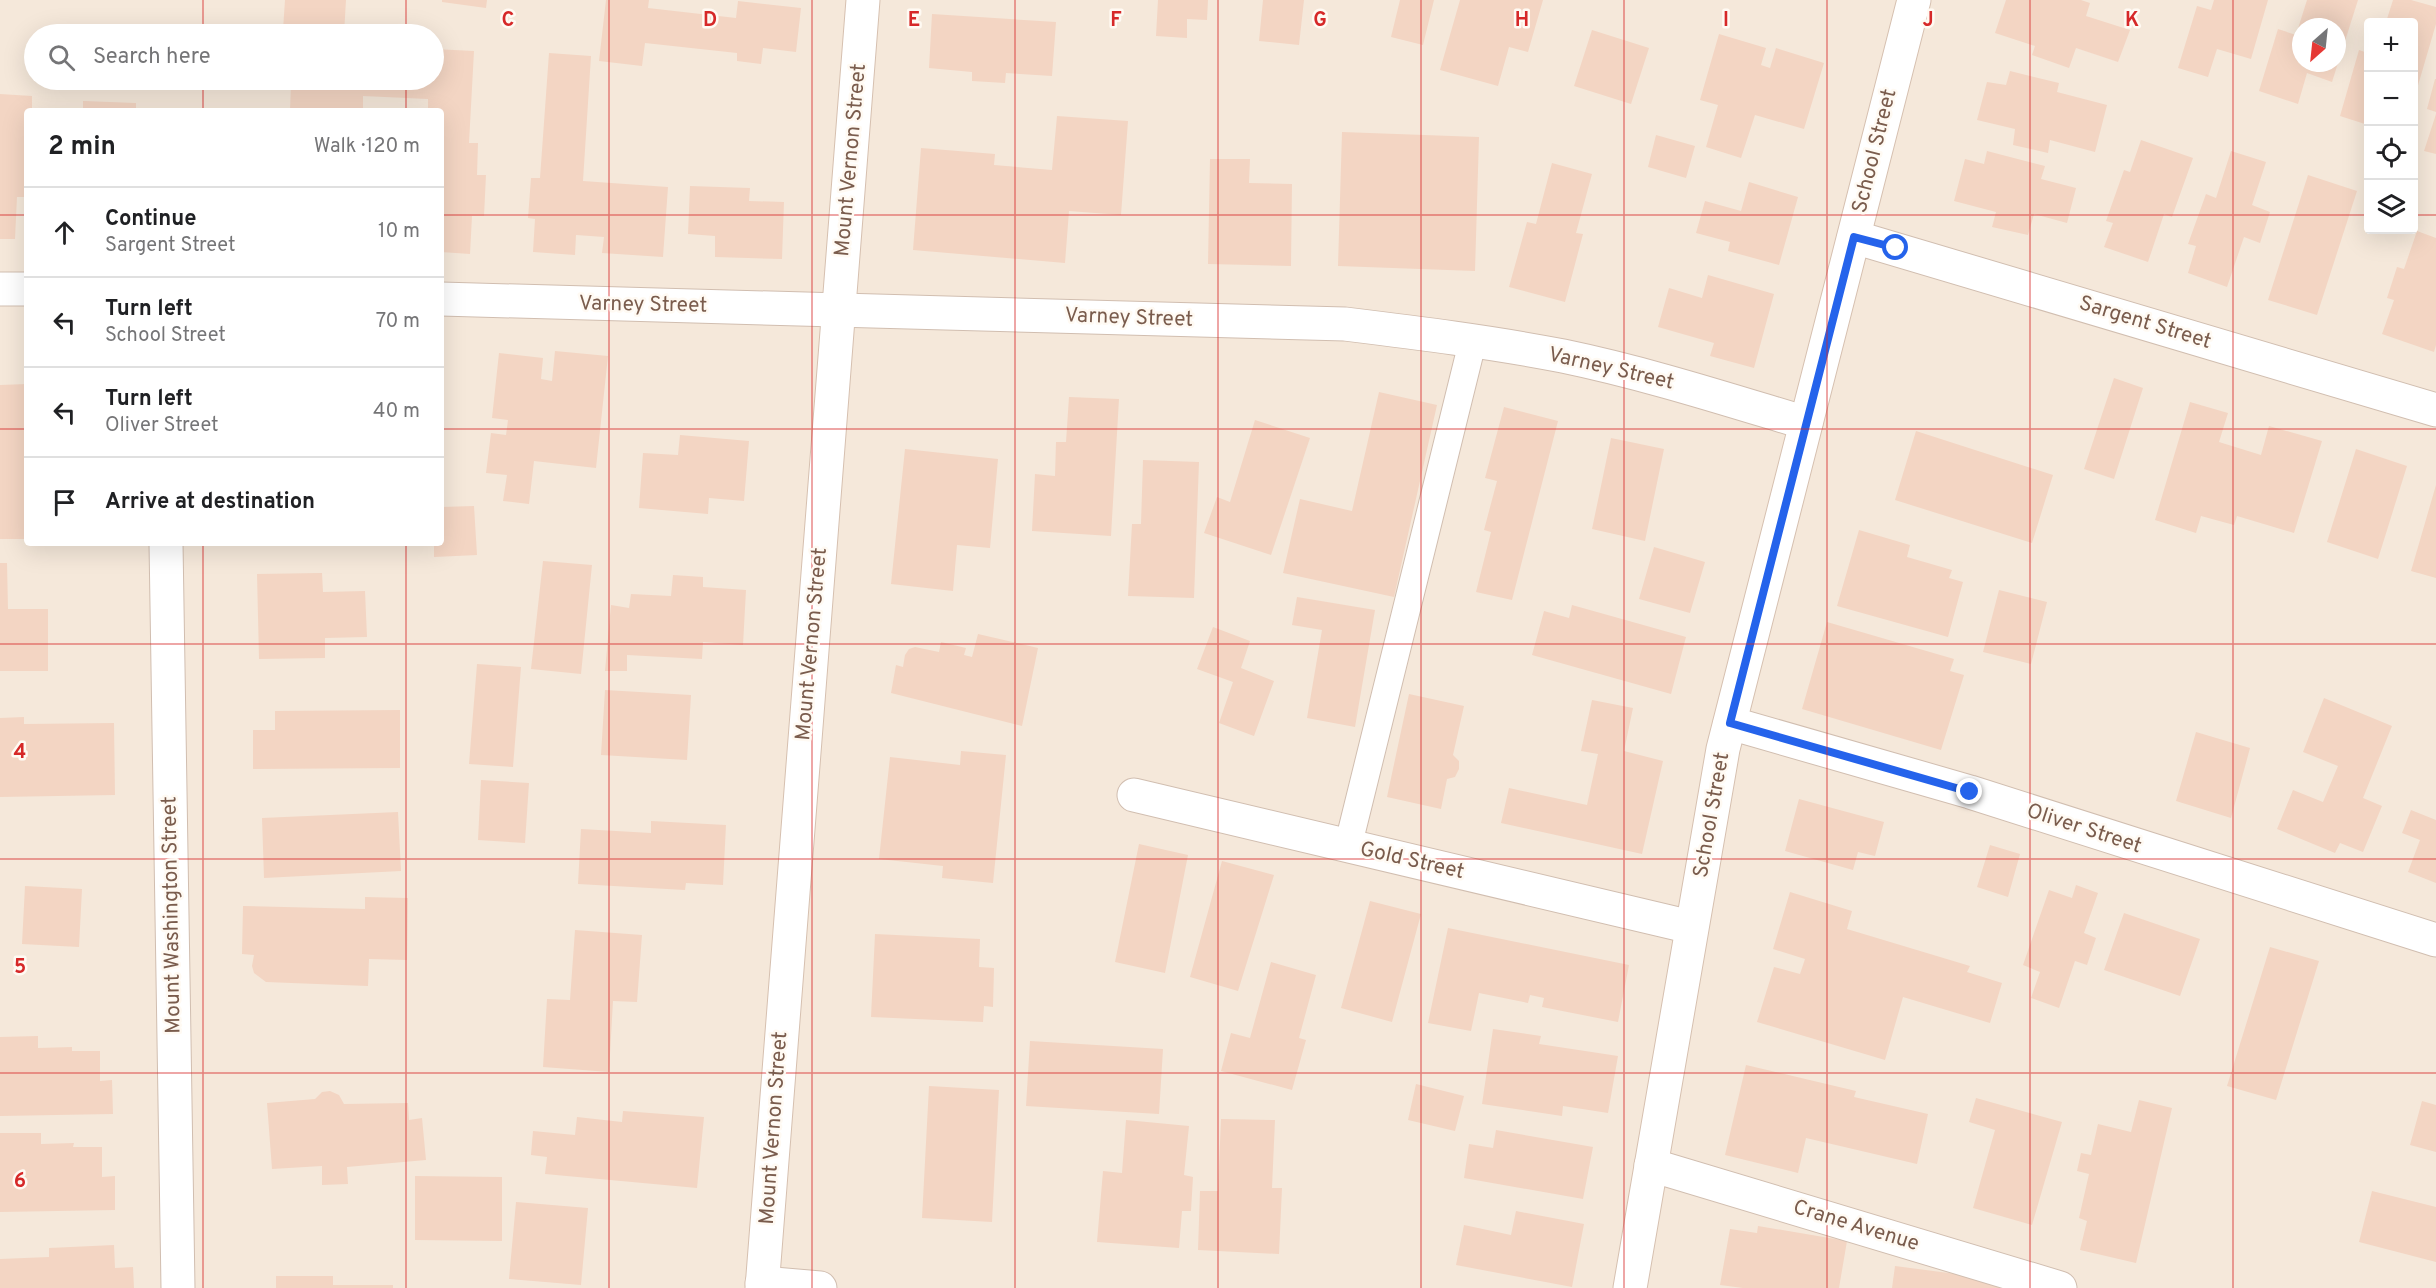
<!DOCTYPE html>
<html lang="en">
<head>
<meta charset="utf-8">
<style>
	body { margin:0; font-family:Overpass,sans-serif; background:#f6f6f6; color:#202124 }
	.controls { position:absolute; right:18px; top:18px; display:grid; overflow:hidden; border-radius:6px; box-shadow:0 6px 24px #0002 }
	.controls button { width:54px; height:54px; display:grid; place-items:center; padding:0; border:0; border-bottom:2px solid #e0e0e0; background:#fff; color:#202124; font:30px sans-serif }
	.compass { position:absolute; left:2292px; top:18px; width:54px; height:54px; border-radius:50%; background:#fff; box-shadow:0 6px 24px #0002; rotate:207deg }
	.stop { position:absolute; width:18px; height:18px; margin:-14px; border:4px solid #2563eb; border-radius:50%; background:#fff }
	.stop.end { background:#2563eb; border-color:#fff; box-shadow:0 2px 6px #0008 }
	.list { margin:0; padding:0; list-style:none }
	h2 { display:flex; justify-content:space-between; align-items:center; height:78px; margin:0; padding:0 24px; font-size:26px }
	h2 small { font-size:20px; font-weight:400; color:#757577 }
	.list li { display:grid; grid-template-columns:39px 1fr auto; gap:18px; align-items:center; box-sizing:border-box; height:90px; padding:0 24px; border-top:2px solid #e0e0e0 }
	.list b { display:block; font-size:22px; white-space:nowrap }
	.list p { margin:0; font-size:20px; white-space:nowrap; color:#757577 }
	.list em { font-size:20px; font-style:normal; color:#757577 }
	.icon { flex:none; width:33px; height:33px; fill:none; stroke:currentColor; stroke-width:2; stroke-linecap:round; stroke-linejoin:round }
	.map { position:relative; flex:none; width:2436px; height:1288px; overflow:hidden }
	.search { position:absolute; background:#fff; box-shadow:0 6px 24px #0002; left:24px; top:24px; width:420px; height:66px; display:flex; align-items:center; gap:15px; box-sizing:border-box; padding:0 21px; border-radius:33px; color:#757577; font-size:22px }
	.panel { position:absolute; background:#fff; box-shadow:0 6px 24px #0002; left:24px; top:108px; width:420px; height:438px; border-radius:6px }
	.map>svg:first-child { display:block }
	.residential { fill:#f5e8da; fill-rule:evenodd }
	.building { fill:#f3d5c3; fill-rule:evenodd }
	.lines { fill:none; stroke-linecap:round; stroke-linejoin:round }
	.lane-casing { stroke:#d1beb0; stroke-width:29 }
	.street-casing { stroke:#d1beb0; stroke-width:35 }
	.secondary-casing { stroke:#d6c0b0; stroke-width:35 }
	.lane { stroke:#fff; stroke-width:27 }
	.street { stroke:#fff; stroke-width:33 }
	.secondary { stroke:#fff; stroke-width:33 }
	.route { stroke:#2563eb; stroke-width:8 }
	.grid { fill:none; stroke:#d62828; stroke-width:1.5; stroke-opacity:0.55 }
	.labels { text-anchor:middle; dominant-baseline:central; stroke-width:5; stroke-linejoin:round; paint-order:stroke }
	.street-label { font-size:21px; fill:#7a5c4d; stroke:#fffaf3 }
	.grid-label { font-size:20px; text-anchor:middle; font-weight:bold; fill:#d62828; stroke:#fffaf3; stroke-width:5; stroke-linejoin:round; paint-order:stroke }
</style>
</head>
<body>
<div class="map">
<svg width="2436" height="1288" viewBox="0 0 2436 1288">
	<rect width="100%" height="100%" fill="#fdf6ec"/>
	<path class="residential" d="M 0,0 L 2436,0 L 2436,1288 L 0,1288 ZM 2368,22 L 2414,22 L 2414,230 L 2368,230 ZM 2301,27 L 2337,27 L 2337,63 L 2301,63 ZM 34,34 L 434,34 L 434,80 L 34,80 ZM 27,111 L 441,111 L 441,543 L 27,543 Z"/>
	<path class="building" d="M 285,0 L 346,0 L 344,34 L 283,30 Z
		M 442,0 L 487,0 L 486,8 L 442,2 Z
		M 606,0 L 649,0 L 648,8 L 736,18 L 738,1 L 801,8 L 796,52 L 763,48 L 761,64 L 737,61 L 737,53 L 645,43 L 642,66 L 599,61 Z
		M 1158,0 L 1208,0 L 1207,20 L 1187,19 L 1187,38 L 1156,36 Z
		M 1263,0 L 1304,0 L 1299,45 L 1259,41 Z
		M 1400,0 L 1434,0 L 1423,45 L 1391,37 Z
		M 1460,0 L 1543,0 L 1528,52 L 1509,47 L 1498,86 L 1440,70 Z
		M 2006,0 L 2081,0 L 2090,3 L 2086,16 L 2130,30 L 2118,62 L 2076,48 L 2069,68 L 2032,55 L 2035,46 L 1995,33 Z
		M 2214,0 L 2268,0 L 2251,59 L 2217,49 L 2208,77 L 2178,68 L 2197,6 L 2211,10 Z
		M 2307,0 L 2358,0 L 2332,82 L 2307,73 L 2298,104 L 2259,91 L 2278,29 L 2296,35 ZM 2301,27 L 2337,27 L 2337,63 L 2301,63 Z
		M 2393,0 L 2411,0 L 2436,7 L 2436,24 L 2414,99 L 2414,22 L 2386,22 Z
		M 932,14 L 1056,22 L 1052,76 L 1006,73 L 1005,83 L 972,81 L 972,72 L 929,68 Z
		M 1592,30 L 1649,48 L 1631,104 L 1574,86 Z
		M 1719,34 L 1766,48 L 1761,65 L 1770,68 L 1776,48 L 1824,63 L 1804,129 L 1755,115 L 1741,158 L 1706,147 L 1718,105 L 1700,100 Z
		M 434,49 L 474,51 L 469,143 L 478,143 L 477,175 L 486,175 L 484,216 L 472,216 L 470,254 L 441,252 L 441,111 L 428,111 L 428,99 L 363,96 L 363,111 L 290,111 L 291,83 L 353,86 L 353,80 L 434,80 Z
		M 2359,50 L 2368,53 L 2368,125 L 2340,116 Z
		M 549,53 L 591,56 L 583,181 L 668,187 L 663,257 L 602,253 L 604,237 L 576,235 L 575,255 L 533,252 L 535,219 L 528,218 L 531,178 L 540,178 Z
		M 2010,71 L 2059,83 L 2057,92 L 2107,105 L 2095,152 L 2050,140 L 2048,153 L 2013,145 L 2015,129 L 1977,120 L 1987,82 L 2006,85 Z
		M 2435,79 L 2436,79 L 2436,112 L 2427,109 Z
		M 0,94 L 32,96 L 32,111 L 27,111 L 27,197 L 17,197 L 15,239 L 0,239 Z
		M 83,101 L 136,103 L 136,111 L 83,111 Z
		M 2436,114 L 2436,154 L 2424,151 Z
		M 1057,116 L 1128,121 L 1121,215 L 1069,211 L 1065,263 L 913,250 L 921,148 L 995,154 L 994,165 L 1052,170 Z
		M 1342,132 L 1479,137 L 1475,271 L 1338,266 Z
		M 1656,135 L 1695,146 L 1686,178 L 1648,167 Z
		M 2141,140 L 2193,158 L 2172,217 L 2164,214 L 2148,262 L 2104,247 L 2113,223 L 2106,221 L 2124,170 L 2130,172 Z
		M 1987,151 L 2045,166 L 2041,179 L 2076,188 L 2067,223 L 2034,214 L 2028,235 L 1992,227 L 1996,212 L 1954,201 L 1965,159 L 1984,164 Z
		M 2231,151 L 2266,162 L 2252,205 L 2270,212 L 2260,243 L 2244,237 L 2227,287 L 2188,273 L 2196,246 L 2188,244 L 2206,194 L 2216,198 Z
		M 1210,159 L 1250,159 L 1249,183 L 1292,184 L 1291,266 L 1208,264 Z
		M 1552,163 L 1592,174 L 1576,233 L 1583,234 L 1565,302 L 1509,287 L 1527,222 L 1536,224 Z
		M 2308,175 L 2357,191 L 2317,315 L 2268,300 Z
		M 1749,182 L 1798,197 L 1779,265 L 1728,251 L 1730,242 L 1696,233 L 1705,201 L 1741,211 Z
		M 690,186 L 750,188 L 749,201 L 784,202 L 782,259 L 715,257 L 715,236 L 688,234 Z
		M 2417,231 L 2436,238 L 2436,345 L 2434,352 L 2382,334 L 2394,300 L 2387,298 L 2397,267 L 2404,269 Z
		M 1708,275 L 1774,294 L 1754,368 L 1710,356 L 1714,343 L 1658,327 L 1669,288 L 1702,298 Z
		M 555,351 L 608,356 L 596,468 L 534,461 L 529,504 L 503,501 L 507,475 L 486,473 L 491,433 L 506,435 L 508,420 L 492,418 L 499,353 L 543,358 L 541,379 L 552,381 Z
		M 2114,378 L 2143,388 L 2114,479 L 2084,469 Z
		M 27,384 L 27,539 L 0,539 L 0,385 Z
		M 1379,392 L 1437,405 L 1394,597 L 1283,573 L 1300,499 L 1352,511 Z
		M 1069,397 L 1119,399 L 1111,536 L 1032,531 L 1035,474 L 1055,476 L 1056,442 L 1066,442 Z
		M 2190,402 L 2228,413 L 2219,442 L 2261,455 L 2269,426 L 2322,441 L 2294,533 L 2237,516 L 2234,525 L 2201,516 L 2196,533 L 2155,520 Z
		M 1504,407 L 1558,421 L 1512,600 L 1476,592 L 1491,532 L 1484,530 L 1497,481 L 1485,478 Z
		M 1255,420 L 1310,438 L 1271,555 L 1204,533 L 1217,497 L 1230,502 Z
		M 1916,431 L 2053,475 L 2032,543 L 1895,500 Z
		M 680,435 L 749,441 L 744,501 L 709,498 L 708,514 L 639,508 L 643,453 L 678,455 Z
		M 1611,438 L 1664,449 L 1645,541 L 1592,529 Z
		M 905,449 L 998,459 L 990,548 L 957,545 L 953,591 L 891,584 Z
		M 2356,449 L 2407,466 L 2378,559 L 2327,542 Z
		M 1143,460 L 1199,462 L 1194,598 L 1128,596 L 1132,524 L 1141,524 Z
		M 2436,485 L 2436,578 L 2411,571 Z
		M 474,506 L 477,555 L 434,557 L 434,543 L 441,543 L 441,507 Z
		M 1859,530 L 1910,545 L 1907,557 L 1952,570 L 1949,578 L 1963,582 L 1948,637 L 1837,606 Z
		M 1654,547 L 1705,562 L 1690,613 L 1639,599 Z
		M 543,561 L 592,565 L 581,674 L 531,669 Z
		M 0,563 L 7,563 L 8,609 L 48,609 L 48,671 L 0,671 Z
		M 322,573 L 323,592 L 365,591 L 367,637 L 325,638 L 325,658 L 259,659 L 257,574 Z
		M 673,575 L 703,577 L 703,587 L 746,590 L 743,645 L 703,642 L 702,659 L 627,655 L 627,671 L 605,671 L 611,605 L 629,608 L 631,594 L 671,596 Z
		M 1999,590 L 2047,602 L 2031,664 L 1983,652 Z
		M 1297,597 L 1375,610 L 1355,727 L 1307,718 L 1322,630 L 1292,625 Z
		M 1572,605 L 1686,637 L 1671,694 L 1532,655 L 1544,611 L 1569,618 Z
		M 1827,622 L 1954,659 L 1950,671 L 1964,675 L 1941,750 L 1802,709 Z
		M 1213,627 L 1250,641 L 1241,668 L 1274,681 L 1254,736 L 1219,723 L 1233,682 L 1197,669 Z
		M 978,634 L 1038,648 L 1022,726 L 891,693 L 896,665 L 903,667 L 905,655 L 909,649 L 915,647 L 939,652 L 941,642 L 966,648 L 964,655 L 972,657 Z
		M 477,664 L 521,667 L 513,767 L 469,764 Z
		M 605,690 L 691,695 L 687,760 L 601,755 Z
		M 1409,694 L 1464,706 L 1453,755 L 1459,761 L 1459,769 L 1455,777 L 1447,779 L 1441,809 L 1387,797 Z
		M 2324,698 L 2392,726 L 2363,798 L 2382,806 L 2363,852 L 2340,843 L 2335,853 L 2277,829 L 2293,790 L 2323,802 L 2338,766 L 2303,752 Z
		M 1592,700 L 1633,708 L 1624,751 L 1663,761 L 1642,854 L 1501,823 L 1509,788 L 1587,805 L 1598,754 L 1581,751 Z
		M 400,710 L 400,768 L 253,769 L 253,730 L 275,730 L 275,711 Z
		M 24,717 L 24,724 L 114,723 L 115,795 L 0,797 L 0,718 Z
		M 2196,732 L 2250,748 L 2231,818 L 2176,801 Z
		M 961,751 L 1006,755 L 993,883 L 942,878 L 943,866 L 879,859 L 890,757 L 960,765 Z
		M 481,780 L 529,783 L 525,843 L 478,840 Z
		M 1799,799 L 1884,822 L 1875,856 L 1858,852 L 1853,870 L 1785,851 Z
		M 2411,810 L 2436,820 L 2436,883 L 2408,872 L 2420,840 L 2402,833 Z
		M 398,812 L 401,871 L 264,878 L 262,818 Z
		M 651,821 L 726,825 L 723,885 L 686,883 L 685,890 L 578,884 L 581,829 L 651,833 Z
		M 1139,844 L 1188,855 L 1165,973 L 1115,962 Z
		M 1990,845 L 2020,854 L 2008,897 L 1977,887 Z
		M 1222,861 L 1274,875 L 1238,991 L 1190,977 Z
		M 2076,885 L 2098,893 L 2084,933 L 2096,938 L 2087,965 L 2075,961 L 2059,1008 L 2031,998 L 2040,972 L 2023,965 L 2049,890 L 2072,898 Z
		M 25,886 L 82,889 L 79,947 L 22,944 Z
		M 1790,892 L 1852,911 L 1847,929 L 1970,966 L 1967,972 L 2002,983 L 1990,1023 L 1903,997 L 1885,1060 L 1757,1022 L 1774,967 L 1800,974 L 1805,959 L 1773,949 Z
		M 365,897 L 408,898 L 407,960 L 369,959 L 368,986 L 266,982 L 254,973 L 252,966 L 254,955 L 242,954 L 243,906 L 365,909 Z
		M 1370,901 L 1421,914 L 1392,1022 L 1341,1008 Z
		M 2124,913 L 2200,939 L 2180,996 L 2104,970 Z
		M 1448,928 L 1629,965 L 1618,1022 L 1542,1007 L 1544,998 L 1530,995 L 1528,1003 L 1479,993 L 1471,1031 L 1428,1023 Z
		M 575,930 L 642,935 L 637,1002 L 613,1001 L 609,1072 L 543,1067 L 547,999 L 570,1000 Z
		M 875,934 L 980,939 L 979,967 L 994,968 L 993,1007 L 984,1006 L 983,1022 L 871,1017 Z
		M 2270,947 L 2319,961 L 2276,1100 L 2227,1086 Z
		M 1271,962 L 1316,975 L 1299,1038 L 1306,1040 L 1292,1090 L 1221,1071 L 1231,1033 L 1250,1038 Z
		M 1493,1029 L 1541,1036 L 1539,1044 L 1618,1056 L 1608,1113 L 1563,1106 L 1562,1116 L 1482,1104 Z
		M 38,1036 L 38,1048 L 72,1047 L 72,1051 L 100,1051 L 100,1081 L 112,1080 L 113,1114 L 0,1116 L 0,1037 Z
		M 1030,1041 L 1163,1049 L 1159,1114 L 1026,1106 Z
		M 1746,1065 L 1856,1091 L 1854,1097 L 1928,1114 L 1917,1164 L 1806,1138 L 1798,1173 L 1725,1155 Z
		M 1416,1084 L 1464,1096 L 1455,1131 L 1408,1120 Z
		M 929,1086 L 999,1090 L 992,1222 L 922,1218 Z
		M 330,1091 L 339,1095 L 344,1104 L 408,1103 L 409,1120 L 422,1118 L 426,1160 L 347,1167 L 348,1184 L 322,1185 L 322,1166 L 272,1169 L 267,1103 L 315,1099 L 322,1092 Z
		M 1976,1098 L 2062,1122 L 2032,1225 L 1973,1208 L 1995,1130 L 1969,1122 Z
		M 2139,1100 L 2172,1108 L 2136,1263 L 2080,1250 L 2087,1221 L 2079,1218 L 2089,1174 L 2077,1171 L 2081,1153 L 2091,1155 L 2098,1124 L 2131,1132 Z
		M 2422,1101 L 2436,1105 L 2436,1152 L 2410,1145 Z
		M 623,1111 L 704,1117 L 697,1188 L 545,1174 L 547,1157 L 531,1155 L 533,1131 L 575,1135 L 577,1117 L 622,1122 Z
		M 1221,1119 L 1275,1120 L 1272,1188 L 1282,1188 L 1279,1254 L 1198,1250 L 1200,1191 L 1218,1191 Z
		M 1126,1120 L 1189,1126 L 1184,1175 L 1193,1177 L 1191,1211 L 1182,1211 L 1179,1248 L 1097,1242 L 1103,1171 L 1122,1173 Z
		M 1496,1130 L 1593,1147 L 1583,1199 L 1464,1178 L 1469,1144 L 1493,1148 Z
		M 0,1133 L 41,1133 L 41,1144 L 74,1143 L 73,1147 L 102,1147 L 102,1177 L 115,1176 L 115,1210 L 0,1212 Z
		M 415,1176 L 502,1177 L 502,1241 L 415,1240 Z
		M 2372,1191 L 2436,1207 L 2436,1262 L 2359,1242 Z
		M 516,1202 L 588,1208 L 581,1285 L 509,1279 Z
		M 1516,1211 L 1584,1224 L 1572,1287 L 1456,1265 L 1464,1225 L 1511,1235 Z
		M 1758,1226 L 1847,1241 L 1839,1288 L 1743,1288 L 1720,1285 L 1730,1229 L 1757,1233 Z
		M 114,1245 L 115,1268 L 133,1267 L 134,1288 L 0,1288 L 0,1259 L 49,1257 L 49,1248 Z
		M 1895,1266 L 2010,1281 L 2009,1288 L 1892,1288 Z
		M 276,1276 L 333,1276 L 333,1285 L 393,1285 L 393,1288 L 276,1288 Z"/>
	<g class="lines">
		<g class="lane-casing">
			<path id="lane" d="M 1348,846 L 1473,340"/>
		</g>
		<g class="street-casing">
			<path id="street" d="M 1854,237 L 2436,410
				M 0,289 L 27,289
				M 441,299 L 1345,324 C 1418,333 1491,342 1563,356 C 1645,373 1726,399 1806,423
				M 166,543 L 178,1288
				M 1730,723 L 1970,792 L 2436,940
				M 1134,795 L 1691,927
				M 1651,1165 L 2060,1288
				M 762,1283 L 820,1288"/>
		</g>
		<g class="secondary-casing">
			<path id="secondary" d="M 762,1288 L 863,0
				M 1630,1288 L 1723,749 L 1914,0"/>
		</g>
		<use href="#lane" class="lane"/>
		<use href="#street" class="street"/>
		<use href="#secondary" class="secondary"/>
	</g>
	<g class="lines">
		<path class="route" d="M 1896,248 L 1854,237 L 1730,723 L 1970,792"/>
	</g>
	<path class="grid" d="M 203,0 L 203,34M 406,0 L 406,34M 609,0 L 609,1288M 812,0 L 812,1288M 1015,0 L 1015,1288M 1218,0 L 1218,1288M 1421,0 L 1421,1288M 1624,0 L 1624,1288M 1827,0 L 1827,1288M 2030,0 L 2030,1288M 2233,0 L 2233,1288M 203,80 L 203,111M 406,80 L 406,111M 0,215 L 27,215M 441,215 L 2368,215M 2414,215 L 2436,215M 0,429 L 27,429M 441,429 L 2436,429M 203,543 L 203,1288M 406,543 L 406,1288M 0,644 L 2436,644M 0,859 L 2436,859M 0,1073 L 2436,1073"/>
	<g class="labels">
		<g class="street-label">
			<text transform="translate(1875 151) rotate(-76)">School Street</text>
			<text transform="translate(851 160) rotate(-85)">Mount Vernon Street</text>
			<text transform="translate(643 305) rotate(1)">Varney Street</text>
			<text transform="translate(1129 318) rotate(2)">Varney Street</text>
			<text transform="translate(2145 323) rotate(17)">Sargent Street</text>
			<text transform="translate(1611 369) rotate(13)">Varney Street</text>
			<text transform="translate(812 644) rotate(-85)">Mount Vernon Street</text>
			<text transform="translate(1712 815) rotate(-80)">School Street</text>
			<text transform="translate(2084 829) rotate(18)">Oliver Street</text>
			<text transform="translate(1412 861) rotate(13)">Gold Street</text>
			<text transform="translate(172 915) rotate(-91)">Mount Washington Street</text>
			<text transform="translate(774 1128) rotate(-86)">Mount Vernon Street</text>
			<text transform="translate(1856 1226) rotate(17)">Crane Avenue</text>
		</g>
	</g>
	<g class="grid-label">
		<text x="508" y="26">C</text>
		<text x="710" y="26">D</text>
		<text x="914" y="26">E</text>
		<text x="1116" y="26">F</text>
		<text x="1320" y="26">G</text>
		<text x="1522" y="26">H</text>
		<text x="1726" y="26">I</text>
		<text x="1928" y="26">J</text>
		<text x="2132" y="26">K</text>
		<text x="20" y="758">4</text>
		<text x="20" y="973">5</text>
		<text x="20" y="1187">6</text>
	</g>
</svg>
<div class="controls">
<button>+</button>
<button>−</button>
<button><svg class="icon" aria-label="locate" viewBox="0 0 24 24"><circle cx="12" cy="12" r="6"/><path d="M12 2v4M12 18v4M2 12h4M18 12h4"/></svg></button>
<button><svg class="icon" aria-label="layers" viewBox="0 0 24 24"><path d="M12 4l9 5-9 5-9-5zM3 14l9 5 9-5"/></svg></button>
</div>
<svg class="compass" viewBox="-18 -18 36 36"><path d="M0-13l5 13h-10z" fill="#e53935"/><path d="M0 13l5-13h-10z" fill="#757577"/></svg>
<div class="stop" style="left:1896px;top:248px"></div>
<div class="stop end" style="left:1970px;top:792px"></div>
<div class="search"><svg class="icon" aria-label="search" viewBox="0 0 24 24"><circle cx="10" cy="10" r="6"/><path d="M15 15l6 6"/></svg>Search here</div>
<section class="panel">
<h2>2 min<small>Walk · 120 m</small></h2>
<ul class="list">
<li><svg class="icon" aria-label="ahead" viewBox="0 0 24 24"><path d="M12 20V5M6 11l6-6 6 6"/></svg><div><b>Continue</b><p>Sargent Street</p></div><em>10 m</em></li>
<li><svg class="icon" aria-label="left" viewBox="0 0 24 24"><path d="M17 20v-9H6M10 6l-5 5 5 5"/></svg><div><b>Turn left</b><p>School Street</p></div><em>70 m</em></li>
<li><svg class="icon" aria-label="left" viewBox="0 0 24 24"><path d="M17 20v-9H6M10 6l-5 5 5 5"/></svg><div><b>Turn left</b><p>Oliver Street</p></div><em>40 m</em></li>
<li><svg class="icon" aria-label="arrive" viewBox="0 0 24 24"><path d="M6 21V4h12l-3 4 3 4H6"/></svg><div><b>Arrive at destination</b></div></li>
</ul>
</section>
</div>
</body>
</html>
